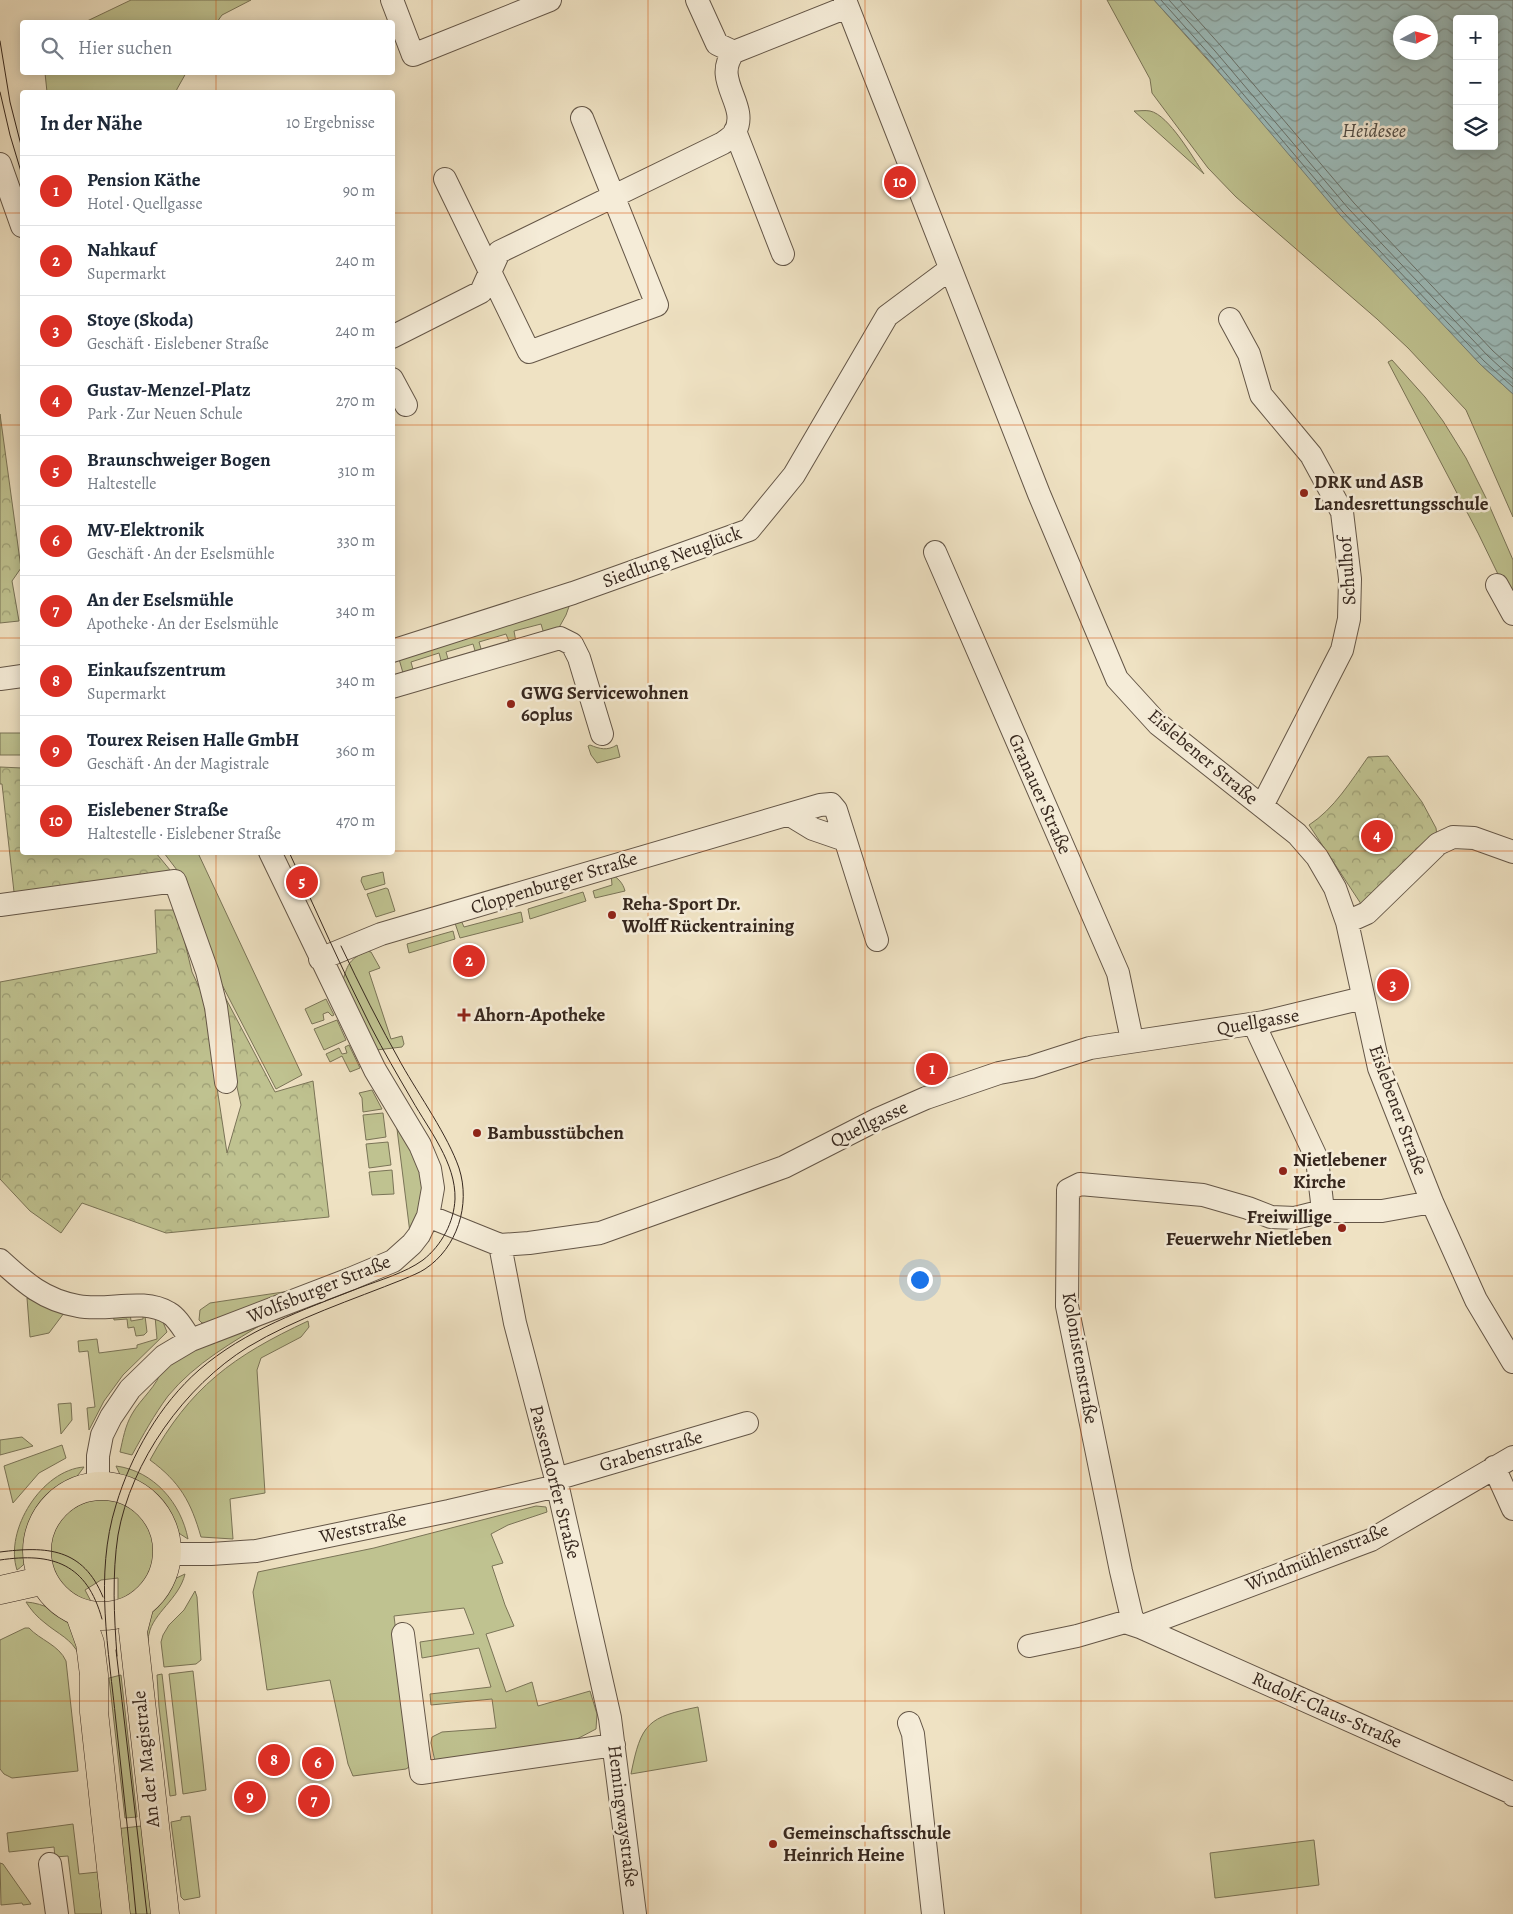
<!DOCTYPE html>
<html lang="de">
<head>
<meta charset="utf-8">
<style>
	body { margin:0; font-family:Alegreya,serif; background:#f2f2f3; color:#1f2937 }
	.controls { position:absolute; right:15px; top:15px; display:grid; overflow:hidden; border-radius:5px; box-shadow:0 2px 12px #0003 }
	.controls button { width:45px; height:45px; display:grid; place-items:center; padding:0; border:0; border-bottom:1px solid #e0e1e3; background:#fff; color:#1f2937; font:25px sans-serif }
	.compass { position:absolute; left:1393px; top:15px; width:45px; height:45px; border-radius:50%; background:#fff; box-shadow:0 2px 12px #0003; rotate:83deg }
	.you { position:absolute; left:919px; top:1279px; width:18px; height:18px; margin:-12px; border:4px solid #fff; border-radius:50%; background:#1a73e8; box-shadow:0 0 0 8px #1a73e833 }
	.badge { display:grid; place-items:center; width:32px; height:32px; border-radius:50%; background:#d93025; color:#fff; font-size:16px; font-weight:700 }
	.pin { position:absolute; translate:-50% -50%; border:2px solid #fff; box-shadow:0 1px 5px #0006 }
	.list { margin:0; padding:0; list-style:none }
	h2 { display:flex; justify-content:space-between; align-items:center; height:65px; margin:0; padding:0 20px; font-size:21px }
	h2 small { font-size:16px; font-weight:400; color:#747a83 }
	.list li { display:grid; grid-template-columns:32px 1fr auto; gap:15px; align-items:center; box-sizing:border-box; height:70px; padding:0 20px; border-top:1px solid #e0e1e3 }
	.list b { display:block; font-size:19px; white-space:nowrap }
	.list p { margin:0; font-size:16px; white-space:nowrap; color:#747a83 }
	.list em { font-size:16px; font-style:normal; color:#747a83 }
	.icon { flex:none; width:28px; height:28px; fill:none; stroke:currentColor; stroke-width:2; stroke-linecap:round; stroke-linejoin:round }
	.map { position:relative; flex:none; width:1513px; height:1914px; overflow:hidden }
	.search { position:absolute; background:#fff; box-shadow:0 2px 12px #0003; left:20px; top:20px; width:375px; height:55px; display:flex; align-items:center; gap:12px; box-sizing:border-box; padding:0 18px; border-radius:5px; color:#747a83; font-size:19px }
	.panel { position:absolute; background:#fff; box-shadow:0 2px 12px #0003; left:20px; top:90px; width:375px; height:765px; border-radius:5px }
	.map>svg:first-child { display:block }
	.green { fill:#bfc290; stroke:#7a7457 }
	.park { fill:url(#park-crowns); stroke:#7a7457 }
	.water { fill:url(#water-waves); stroke:#73807c; fill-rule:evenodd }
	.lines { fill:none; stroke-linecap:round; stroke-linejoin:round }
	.shore { stroke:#69726c; stroke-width:1 }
	.minor-casing { stroke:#645647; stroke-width:24 }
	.major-casing { stroke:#36271e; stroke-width:29 }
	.minor { stroke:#f5ecd8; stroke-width:22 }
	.major { stroke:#efe2c3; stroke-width:28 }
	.tram { stroke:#36271e; stroke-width:1 }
	.grid { fill:none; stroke:#d6540e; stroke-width:1; stroke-opacity:0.55 }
	.poi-dot { fill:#8f2418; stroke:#f5ecd8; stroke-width:2 }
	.labels { text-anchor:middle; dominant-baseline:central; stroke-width:5; stroke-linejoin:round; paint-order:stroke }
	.poi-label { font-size:19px; font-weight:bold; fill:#36271e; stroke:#f5ecd8; text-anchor:start }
	.street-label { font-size:19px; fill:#36271e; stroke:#f5ecd8 }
	.water-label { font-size:20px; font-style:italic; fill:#504c45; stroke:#f5ecd8 }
</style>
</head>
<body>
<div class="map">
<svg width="1513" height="1914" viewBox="0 0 1513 1914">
	<defs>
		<pattern id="park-crowns" width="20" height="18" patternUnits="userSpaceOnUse" patternTransform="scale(1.25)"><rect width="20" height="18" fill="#bfc290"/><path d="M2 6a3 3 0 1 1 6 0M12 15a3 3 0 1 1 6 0" fill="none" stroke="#9c9e75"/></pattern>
		<pattern id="water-waves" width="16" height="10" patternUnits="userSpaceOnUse" patternTransform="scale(1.25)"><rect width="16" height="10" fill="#9cbcbb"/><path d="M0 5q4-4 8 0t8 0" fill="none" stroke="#809997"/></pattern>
	</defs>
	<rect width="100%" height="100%" fill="#efe2c3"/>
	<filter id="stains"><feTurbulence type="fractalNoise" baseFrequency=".004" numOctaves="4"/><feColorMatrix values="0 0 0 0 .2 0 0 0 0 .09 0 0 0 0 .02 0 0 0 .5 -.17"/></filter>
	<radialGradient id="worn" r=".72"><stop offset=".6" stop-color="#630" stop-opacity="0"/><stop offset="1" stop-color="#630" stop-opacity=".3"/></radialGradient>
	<path class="green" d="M 131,0 L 251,0 L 222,15 L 217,22 L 85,22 Z
		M 1107,0 L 1154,0 L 1480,364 L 1513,394 L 1513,517 L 1466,410 L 1408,348 L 1377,319 L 1236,197 L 1208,168 L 1152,93 L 1150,79 Z
		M 45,73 L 45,72 L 186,73 L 177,89 L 176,92 L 47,92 Z
		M 1134,111 C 1139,111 1145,110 1150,111 C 1169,115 1193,158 1204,174 Z
		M 1392,360 L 1425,397 L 1443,421 L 1466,458 L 1486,498 L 1513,560 L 1513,605 L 1478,533 L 1388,362 Z
		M 571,601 L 566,615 L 556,633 L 544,634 L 541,624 L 514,631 L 516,642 L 510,644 L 506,634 L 479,642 L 482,652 L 476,654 L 473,644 L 446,652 L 449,662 L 442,664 L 439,653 L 411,662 L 414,673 L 403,673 L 399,659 Z
		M 0,733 L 22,733 L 22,755 L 0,755 Z
		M 590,745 C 600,749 607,751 617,745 L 620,757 L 597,763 L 591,755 L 588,746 Z
		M 164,853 L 198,853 L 302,1075 L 276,1089 L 217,975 L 180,874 Z
		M 383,872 L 385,884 L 365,890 L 361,881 L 362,877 Z
		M 611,874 C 618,878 623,883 625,891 L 595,898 L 593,891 L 612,885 Z
		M 386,888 L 388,889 L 395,911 L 376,917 L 367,894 Z
		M 583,892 L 586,901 L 530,919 L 528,909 Z
		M 521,912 L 523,922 L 460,938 L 454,920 L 460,918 L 464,927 Z
		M 453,931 L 455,939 L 409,953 L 407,944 Z
		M 367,951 L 371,952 L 380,968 L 369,972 L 391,1039 L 402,1036 L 404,1044 L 402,1047 L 376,1050 L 343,980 C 348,963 350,959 367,951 Z
		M 326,999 L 334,1015 L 332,1016 L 328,1012 L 323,1014 L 324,1020 L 312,1024 L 305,1009 Z
		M 337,1020 L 346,1040 L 324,1050 L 314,1029 Z
		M 349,1045 L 360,1068 L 350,1072 L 342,1056 L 330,1062 L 326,1054 L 339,1048 L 342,1054 L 347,1053 L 345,1047 Z
		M 372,1090 L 382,1109 L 363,1112 L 362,1098 L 359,1093 Z
		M 383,1113 L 386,1137 L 366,1140 L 363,1115 Z
		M 396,1121 L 420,1168 L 423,1199 L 410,1233 Z
		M 388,1142 L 391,1165 L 369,1168 L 366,1144 Z
		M 392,1170 L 394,1194 L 372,1195 L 369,1172 Z
		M 290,1291 L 216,1323 L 202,1323 L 199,1320 L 200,1310 L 210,1303 Z
		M 27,1298 L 64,1313 L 49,1333 L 30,1337 Z
		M 130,1313 L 131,1321 L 143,1319 L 143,1316 L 145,1316 L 147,1332 L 144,1335 L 136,1336 L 134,1327 L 128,1328 L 127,1319 L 114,1320 L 113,1314 Z
		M 155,1316 L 163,1322 L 167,1332 L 123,1375 L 104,1401 L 89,1430 L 87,1408 L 95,1407 L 88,1351 L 79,1352 L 78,1341 L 97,1339 L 99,1353 L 137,1348 L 137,1345 L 157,1339 Z
		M 269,1320 C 233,1342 195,1363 168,1396 C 154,1415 143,1435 132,1455 L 120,1452 C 123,1439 125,1426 132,1414 C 141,1398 158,1386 162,1368 L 195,1349 Z
		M 308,1321 L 309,1327 L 301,1337 L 261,1358 L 257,1370 L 265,1493 L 230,1499 L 233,1539 L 201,1537 C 191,1502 180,1482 150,1460 C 190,1387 233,1356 308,1321 Z
		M 71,1403 L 72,1420 L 61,1434 L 58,1404 Z
		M 22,1437 L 33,1446 L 0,1455 L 0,1440 Z
		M 62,1445 L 66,1458 L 39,1473 L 13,1503 L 4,1466 Z
		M 116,1466 C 154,1471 181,1503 188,1539 L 177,1532 L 146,1496 L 122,1479 Z
		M 84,1467 C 71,1487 49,1498 38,1519 C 28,1538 38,1556 17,1570 C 4,1530 42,1470 84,1467 Z
		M 106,1493 C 151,1501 178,1545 149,1585 C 141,1596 131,1604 118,1607 L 118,1578 L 101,1580 L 85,1590 L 95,1609 C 60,1600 39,1569 48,1534 C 53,1518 63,1504 79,1497 C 88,1494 97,1494 106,1493 Z
		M 536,1506 L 546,1507 L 547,1512 L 508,1525 L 491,1534 L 503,1563 L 492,1566 L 505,1605 L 514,1626 L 486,1634 L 506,1692 L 532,1682 L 538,1706 L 590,1691 L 597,1714 L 596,1729 L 575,1740 L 436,1766 L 431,1743 L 432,1737 L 442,1732 L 496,1728 L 492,1699 L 431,1705 L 430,1694 L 491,1687 L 479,1648 L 422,1658 L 420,1642 L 474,1634 L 464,1608 L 394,1616 L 412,1765 L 406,1769 L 353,1776 L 348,1764 L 330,1680 L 267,1690 L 253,1592 L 258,1572 L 374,1548 Z
		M 185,1574 C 179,1599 153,1613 149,1634 C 147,1640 149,1648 149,1654 L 144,1615 L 170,1581 Z
		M 195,1591 L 197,1597 L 201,1660 L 196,1664 L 164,1667 L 161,1642 L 163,1635 L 169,1625 L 184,1610 Z
		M 26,1602 C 43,1603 65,1613 73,1628 C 77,1636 77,1647 79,1655 C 72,1639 58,1634 45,1623 C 37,1617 31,1610 26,1602 Z
		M 25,1628 L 29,1628 C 40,1640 59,1645 66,1661 L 78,1771 L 12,1778 L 4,1774 L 0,1769 L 0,1640 Z
		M 193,1671 L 206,1790 L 183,1794 L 169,1674 Z
		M 162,1674 L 176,1795 L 170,1796 L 159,1707 L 157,1675 Z
		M 121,1675 L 137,1817 L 125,1818 L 109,1678 Z
		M 698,1707 L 707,1761 L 631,1774 C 641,1723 648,1717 698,1707 Z
		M 190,1816 L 200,1897 L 184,1900 L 181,1897 L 171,1822 L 181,1820 L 181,1817 Z
		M 73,1824 L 79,1874 L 98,1872 L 102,1914 L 75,1914 L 68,1856 L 55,1857 L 54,1847 L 9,1852 L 7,1833 Z
		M 150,1825 L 160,1914 L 124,1914 L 115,1829 Z
		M 1314,1840 L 1319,1885 L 1215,1898 L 1210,1853 Z
		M 0,1863 L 3,1864 L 31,1904 L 23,1905 L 22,1903 L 1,1905 Z"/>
	<path class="park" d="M 0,414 L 21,568 L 12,581 L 19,621 L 0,623 Z
		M 1388,756 L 1422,802 L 1436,828 L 1438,844 L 1367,913 L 1309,825 C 1334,809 1351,781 1368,757 Z
		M 0,767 L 22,768 L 22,852 L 156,853 L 175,876 L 215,978 L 275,1092 L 313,1081 L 329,1217 L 166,1233 L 82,1203 L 61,1233 L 30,1211 L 0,1179 L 0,982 L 157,953 L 155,910 L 177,910 L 192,972 L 203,996 L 227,1153 L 241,1105 L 213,979 L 175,881 L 14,892 L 2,784 L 0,784 Z"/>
	<path class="water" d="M 1154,0 L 1513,0 L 1513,394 L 1480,364 L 1340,215 L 1207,58 ZM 1457,19 L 1494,19 L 1494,146 L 1457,146 ZM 1400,22 L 1430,22 L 1430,52 L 1400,52 Z"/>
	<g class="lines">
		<path class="shore" d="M 1161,0 L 1210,55 L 1343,212 L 1484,361 L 1513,387
			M 1169,0 L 1215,51 L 1348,208 L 1488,356 L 1513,379
			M 1180,0 L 1221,46 L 1354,203 L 1493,351 L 1513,369"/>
		<g class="minor-casing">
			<path id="minor" d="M 392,0 L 413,55 L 550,0
				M 697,0 L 717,44 L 734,52
				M 845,0 L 1039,494 L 1117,679 L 1158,724 L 1297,834 L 1317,857 L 1335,888 L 1347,922 L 1379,1068 L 1385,1083 L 1432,1202 L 1476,1300 L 1513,1362
				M 735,131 L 783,254
				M 0,164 L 22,226
				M 445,179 L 529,352 L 657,305 L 582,118
				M 1230,319 L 1249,354 L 1261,395 L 1311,455 L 1342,512 L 1350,579 L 1349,619 L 1342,650 L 1262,806
				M 392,337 L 481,292 L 499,252 L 723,143 C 727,140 733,136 735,132 C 750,105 711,80 734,52 L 847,7
				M 392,379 L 406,405
				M 935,552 L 1118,973 L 1132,1040
				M 1497,585 L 1513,614
				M 392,651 L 573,593 L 749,530 L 794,475 L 887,316 L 950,269
				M 0,679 L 22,676
				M 392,687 L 560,638 L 572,644 L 579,658 L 602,734
				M 790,815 L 813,829 L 845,840
				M 0,905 L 175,881 L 207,971 L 216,1007 L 226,1082
				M 1347,922 L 1367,913 L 1438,844 L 1453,837 L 1474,838 L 1513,852
				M 320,959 L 381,934 L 820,805 L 831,804 L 836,810 L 877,940
				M 1254,1024 L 1317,1159 L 1323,1211
				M 428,1216 L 500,1245 L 529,1243 L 600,1233 L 784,1167 L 878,1119 L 926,1098 L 999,1073 L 1031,1067 L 1090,1048 L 1264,1022 L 1363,998
				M 500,1245 L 515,1323 L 556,1479 L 610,1718 L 635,1914
				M 0,1260 C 25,1283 44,1300 78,1306 C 108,1312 142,1297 169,1313 C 178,1318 185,1332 191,1340
				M 1494,1467 L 1513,1509
				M 556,1479 L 747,1423
				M 98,1486 L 98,1456 L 102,1435 L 111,1417 L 130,1389 L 164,1356 L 191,1340 L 350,1279 L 393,1261 L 412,1244 L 419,1235 L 428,1216 L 433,1188 L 430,1169 L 420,1145 L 375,1070 L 270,852
				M 167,1554 L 211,1554 L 256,1551 L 449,1511 L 557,1486
				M 1140,1627 L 1132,1618 L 1121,1571 L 1067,1306 L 1068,1190 L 1080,1184 L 1203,1195 L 1248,1208 L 1271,1217 L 1295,1218 L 1323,1211 L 1382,1211 L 1432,1202
				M 1140,1627 L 1371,1540 L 1513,1457
				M 403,1634 L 421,1773 L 614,1745
				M 1029,1646 L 1077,1636 L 1125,1622 L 1140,1627 L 1510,1792 L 1513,1795
				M 909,1723 L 913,1734 L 933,1914
				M 50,1864 L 57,1914"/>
		</g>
		<g class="major-casing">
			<path id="major" d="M37 1551a65 65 0 1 1 130 0a65 65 0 1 1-130 0Z
				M 0,1590 L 36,1582 L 43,1579
				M 140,1604 L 133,1631 L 165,1914
				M 79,1612 L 90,1643 L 94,1675 L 94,1712 L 116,1914"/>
		</g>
		<use href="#minor" class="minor"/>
		<use href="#major" class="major"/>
		<path class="tram" d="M 0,41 L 10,102 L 22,149
			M 0,92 L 10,135 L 22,175
			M 0,1552 C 47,1546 83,1548 103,1597
			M 0,1560 C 53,1552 87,1564 102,1619
			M 116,1650 L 147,1914
			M 117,1656 C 114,1616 112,1574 118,1535 C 131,1461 185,1386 248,1347 C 296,1318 352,1300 404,1279 C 411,1276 419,1273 425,1269 C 457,1248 471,1205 459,1168 C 448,1136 419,1095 402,1065 C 380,1026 360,986 341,946
			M 136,1914 C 130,1850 123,1786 116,1722 C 109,1651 94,1575 116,1505 C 131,1455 160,1404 199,1370 C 245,1330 303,1310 359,1288 C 380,1280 405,1273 423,1260 C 442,1245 454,1222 455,1199 C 456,1163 429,1130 412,1100 C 398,1076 384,1052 371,1027 C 342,970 316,910 289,852"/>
	</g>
	<path class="grid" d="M 216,0 L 216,22M 432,0 L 432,1914M 648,0 L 648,1914M 865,0 L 865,1914M 1081,0 L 1081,1914M 1297,0 L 1297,1914M 216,72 L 216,92M 0,213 L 22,213M 392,213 L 1513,213M 0,425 L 22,425M 392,425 L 1513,425M 0,638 L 22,638M 392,638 L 1513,638M 0,851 L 22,851M 392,851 L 1513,851M 216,852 L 216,1914M 0,1063 L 1513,1063M 0,1276 L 1513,1276M 0,1489 L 1513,1489M 0,1701 L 1513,1701"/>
	<g class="poi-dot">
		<circle cx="1304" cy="493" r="5"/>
		<circle cx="511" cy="704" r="5"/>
		<circle cx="612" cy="915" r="5"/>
		<path d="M461.5 1007.5h5v5h5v5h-5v5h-5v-5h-5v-5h5z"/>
		<circle cx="477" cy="1133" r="5"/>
		<circle cx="1283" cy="1171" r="5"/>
		<circle cx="1342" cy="1228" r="5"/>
		<circle cx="773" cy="1844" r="5"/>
	</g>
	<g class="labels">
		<g class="poi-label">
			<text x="1314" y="482">DRK und ASB<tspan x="1314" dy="22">Landesrettungsschule</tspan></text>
			<text x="521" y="693">GWG Servicewohnen<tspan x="521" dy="22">60plus</tspan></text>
			<text x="622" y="904">Reha-Sport Dr.<tspan x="622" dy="22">Wolff Rückentraining</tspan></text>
			<text x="474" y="1015">Ahorn-Apotheke</text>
			<text x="487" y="1133">Bambusstübchen</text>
			<text x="1293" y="1160">Nietlebener<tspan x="1293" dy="22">Kirche</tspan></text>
			<text x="1332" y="1217" text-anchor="end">Freiwillige<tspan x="1332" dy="22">Feuerwehr Nietleben</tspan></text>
			<text x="783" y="1833">Gemeinschaftsschule<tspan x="783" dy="22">Heinrich Heine</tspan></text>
		</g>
		<g class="street-label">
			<text transform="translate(672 557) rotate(-20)">Siedlung Neuglück</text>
			<text transform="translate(1347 571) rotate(-94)">Schulhof</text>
			<text transform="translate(1203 757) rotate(40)">Eislebener Straße</text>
			<text transform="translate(1040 794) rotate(66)">Granauer Straße</text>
			<text transform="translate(554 883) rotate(-17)">Cloppenburger Straße</text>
			<text transform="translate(1258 1022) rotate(-10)">Quellgasse</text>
			<text transform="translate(1398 1110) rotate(70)">Eislebener Straße</text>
			<text transform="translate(869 1124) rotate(-26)">Quellgasse</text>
			<text transform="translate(319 1289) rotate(-22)">Wolfsburger Straße</text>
			<text transform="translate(1080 1358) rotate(80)">Kolonistenstraße</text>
			<text transform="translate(651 1451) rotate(-16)">Grabenstraße</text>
			<text transform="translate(555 1482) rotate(76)">Passendorfer Straße</text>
			<text transform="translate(363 1528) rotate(-12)">Weststraße</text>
			<text transform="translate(1317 1557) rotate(-22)">Windmühlenstraße</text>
			<text transform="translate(1327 1710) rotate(24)">Rudolf-Claus-Straße</text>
			<text transform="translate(146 1759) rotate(-96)">An der Magistrale</text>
			<text transform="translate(623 1816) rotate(83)">Hemingwaystraße</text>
		</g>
		<g class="water-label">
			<text x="1374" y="130">Heidesee</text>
		</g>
	</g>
	<rect width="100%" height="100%" filter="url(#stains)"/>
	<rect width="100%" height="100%" fill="url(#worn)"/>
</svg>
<div class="controls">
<button>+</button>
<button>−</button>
<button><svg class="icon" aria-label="layers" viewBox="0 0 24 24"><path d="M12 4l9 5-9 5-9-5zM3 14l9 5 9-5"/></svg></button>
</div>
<svg class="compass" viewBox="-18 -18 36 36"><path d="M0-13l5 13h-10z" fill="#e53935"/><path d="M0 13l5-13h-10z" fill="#747a83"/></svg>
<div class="you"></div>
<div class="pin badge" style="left:932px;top:1069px">1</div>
<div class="pin badge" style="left:469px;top:961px">2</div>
<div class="pin badge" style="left:1393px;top:985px">3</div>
<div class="pin badge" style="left:1377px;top:836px">4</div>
<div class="pin badge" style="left:302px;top:882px">5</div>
<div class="pin badge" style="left:318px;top:1763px">6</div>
<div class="pin badge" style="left:314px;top:1801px">7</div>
<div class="pin badge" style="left:274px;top:1760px">8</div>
<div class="pin badge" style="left:250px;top:1797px">9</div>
<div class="pin badge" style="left:900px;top:182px">10</div>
<div class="search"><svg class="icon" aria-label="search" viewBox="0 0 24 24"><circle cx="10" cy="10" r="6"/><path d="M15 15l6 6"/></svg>Hier suchen</div>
<section class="panel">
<h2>In der Nähe<small>10 Ergebnisse</small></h2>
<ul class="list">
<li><span class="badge">1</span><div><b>Pension Käthe</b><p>Hotel · Quellgasse</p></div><em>90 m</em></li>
<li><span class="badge">2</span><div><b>Nahkauf</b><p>Supermarkt</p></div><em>240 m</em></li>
<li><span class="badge">3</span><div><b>Stoye (Skoda)</b><p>Geschäft · Eislebener Straße</p></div><em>240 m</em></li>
<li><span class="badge">4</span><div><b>Gustav-Menzel-Platz</b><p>Park · Zur Neuen Schule</p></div><em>270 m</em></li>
<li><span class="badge">5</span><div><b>Braunschweiger Bogen</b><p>Haltestelle</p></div><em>310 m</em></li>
<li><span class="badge">6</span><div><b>MV-Elektronik</b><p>Geschäft · An der Eselsmühle</p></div><em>330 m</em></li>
<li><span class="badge">7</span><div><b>An der Eselsmühle</b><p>Apotheke · An der Eselsmühle</p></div><em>340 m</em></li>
<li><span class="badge">8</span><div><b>Einkaufszentrum</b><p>Supermarkt</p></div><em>340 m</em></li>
<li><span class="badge">9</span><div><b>Tourex Reisen Halle GmbH</b><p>Geschäft · An der Magistrale</p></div><em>360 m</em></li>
<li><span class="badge">10</span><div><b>Eislebener Straße</b><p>Haltestelle · Eislebener Straße</p></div><em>470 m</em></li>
</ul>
</section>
</div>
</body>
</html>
